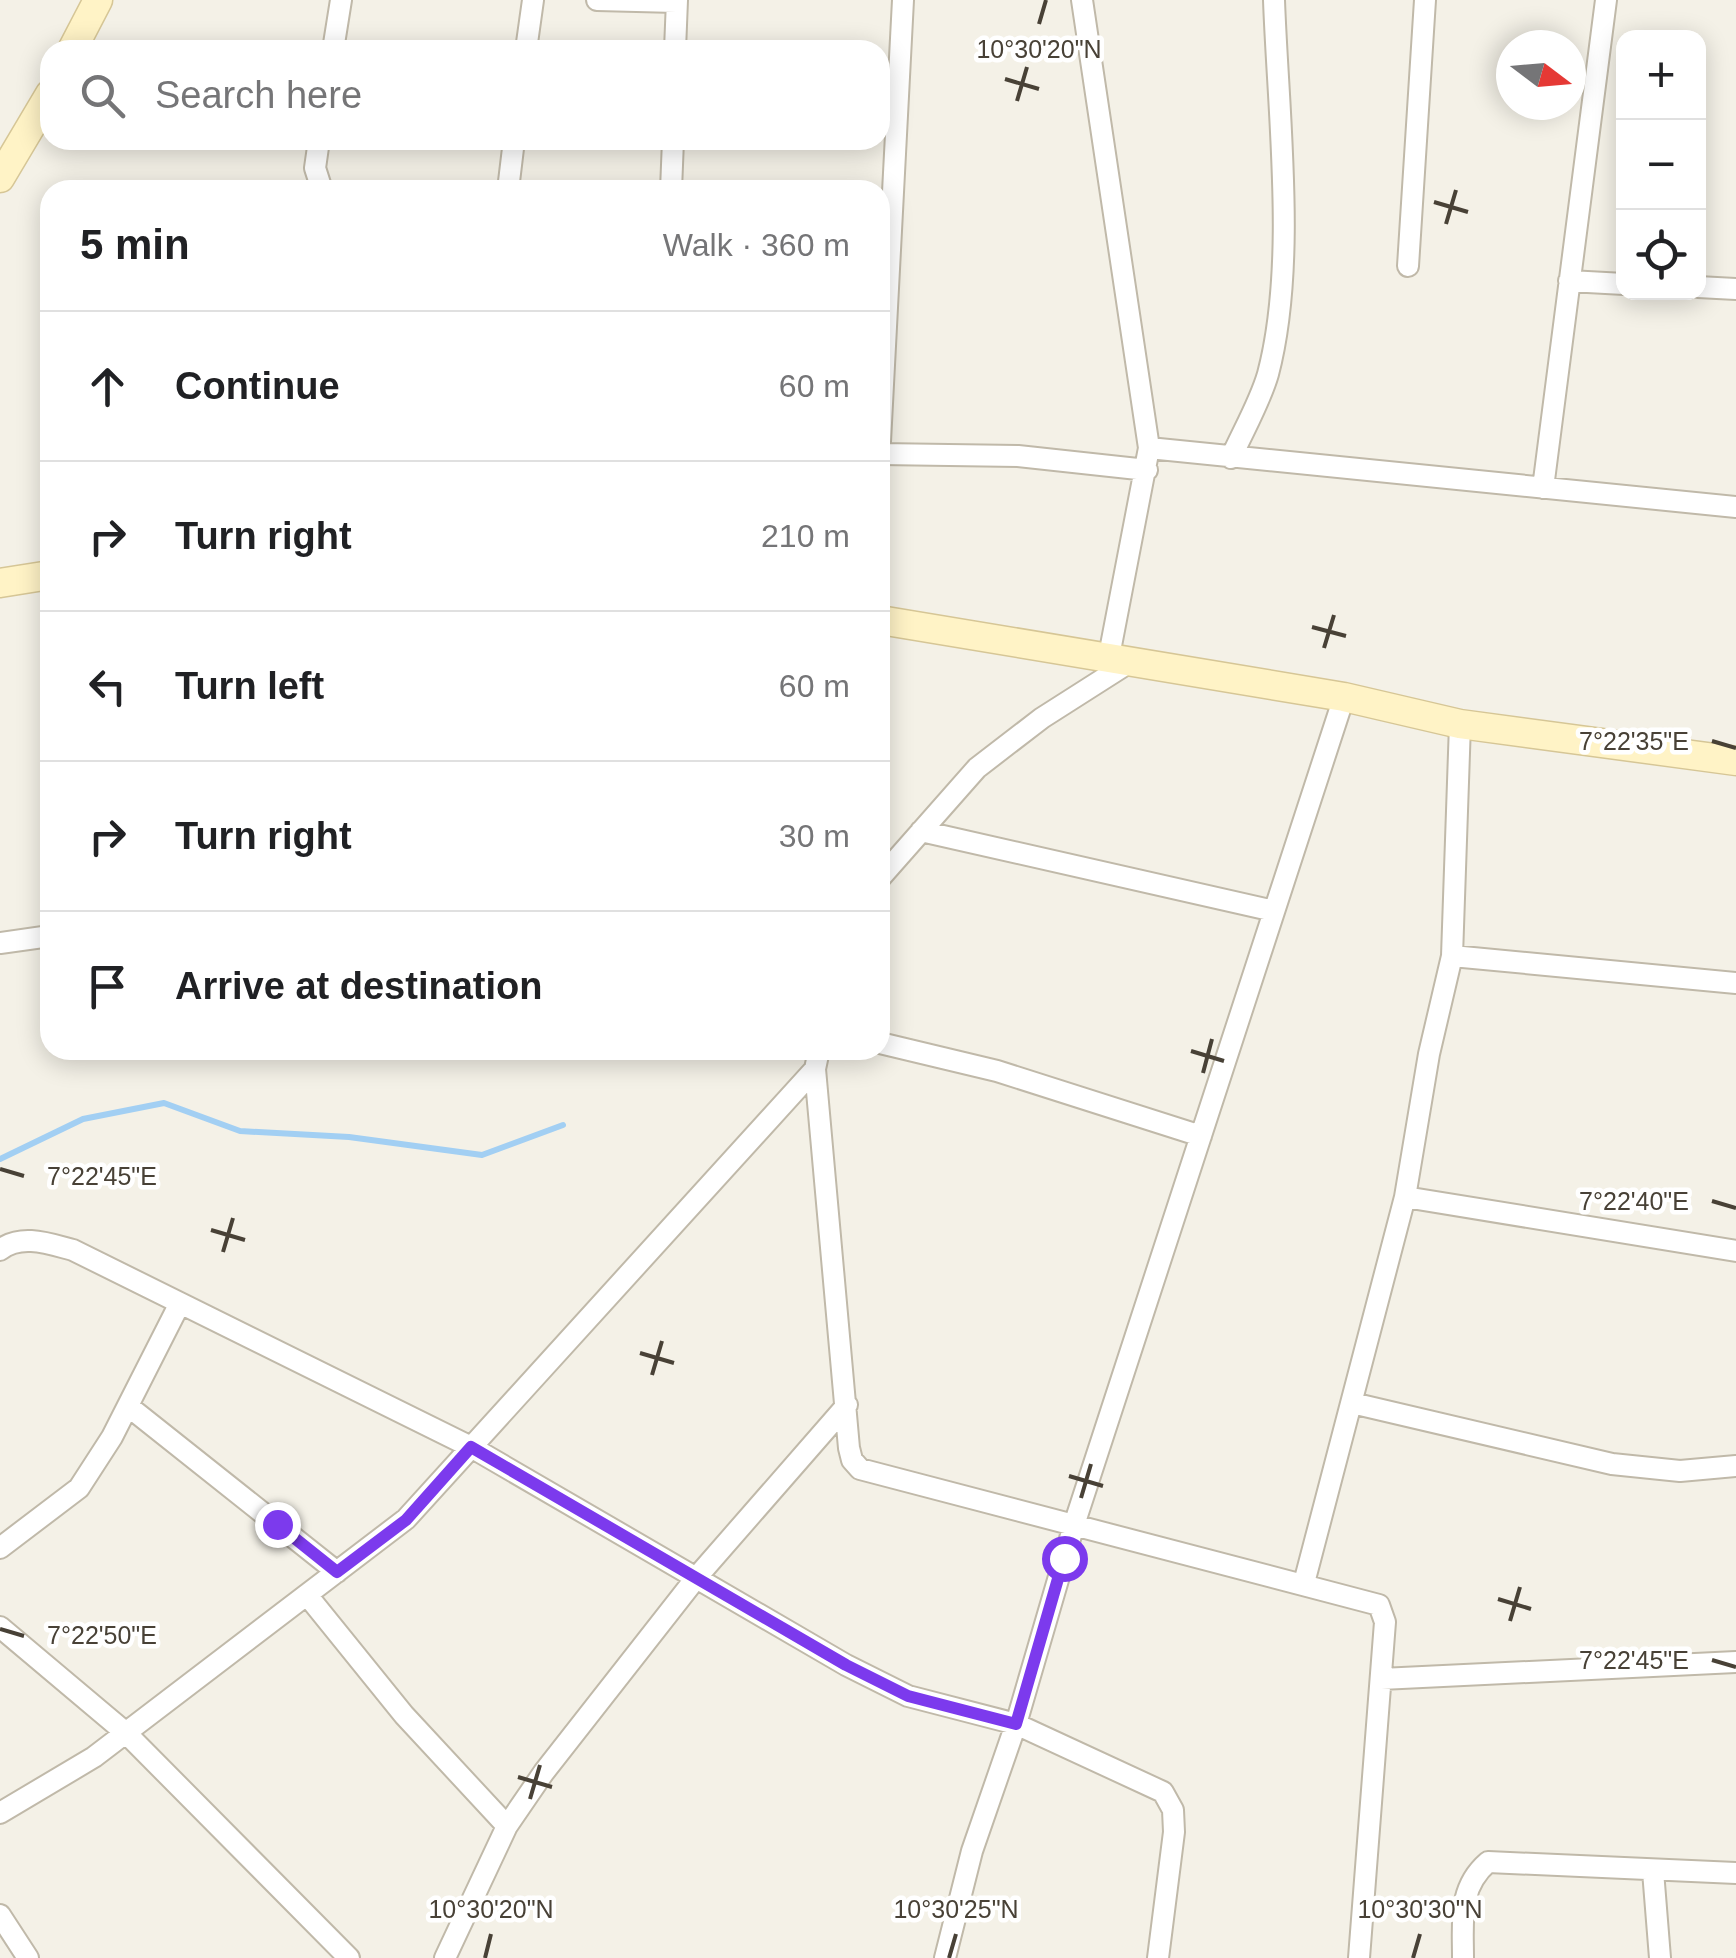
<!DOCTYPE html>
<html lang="en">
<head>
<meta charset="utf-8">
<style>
	body { margin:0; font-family:Arial,sans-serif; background:#f2f2f2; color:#202124 }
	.controls { position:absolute; right:30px; top:30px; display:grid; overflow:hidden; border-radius:20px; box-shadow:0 5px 25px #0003 }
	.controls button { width:90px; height:90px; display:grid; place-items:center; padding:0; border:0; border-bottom:2px solid #e0e0e0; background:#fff; color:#202124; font:50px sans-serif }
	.compass { position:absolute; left:1496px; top:30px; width:90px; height:90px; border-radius:50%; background:#fff; box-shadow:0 5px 25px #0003; rotate:106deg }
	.stop { position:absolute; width:30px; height:30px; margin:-22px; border:8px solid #7c3aed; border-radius:50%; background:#fff }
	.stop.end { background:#7c3aed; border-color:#fff; box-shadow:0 2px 10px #0008 }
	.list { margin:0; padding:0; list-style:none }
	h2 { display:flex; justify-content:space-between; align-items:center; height:130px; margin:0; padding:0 40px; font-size:42px }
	h2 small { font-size:32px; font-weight:400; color:#757577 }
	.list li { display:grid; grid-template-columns:65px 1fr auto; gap:30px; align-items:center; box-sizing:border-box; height:150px; padding:0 40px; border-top:2px solid #e0e0e0 }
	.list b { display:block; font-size:38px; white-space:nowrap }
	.list em { font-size:32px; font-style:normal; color:#757577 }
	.icon { flex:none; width:55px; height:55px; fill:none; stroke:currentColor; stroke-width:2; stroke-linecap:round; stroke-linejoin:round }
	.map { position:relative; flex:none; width:1736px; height:1958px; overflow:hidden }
	.search { position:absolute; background:#fff; box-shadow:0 5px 25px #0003; left:40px; top:40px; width:850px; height:110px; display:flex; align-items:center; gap:25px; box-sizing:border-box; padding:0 35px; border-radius:30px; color:#757577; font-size:38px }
	.panel { position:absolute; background:#fff; box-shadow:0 5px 25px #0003; left:40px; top:180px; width:850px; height:880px; border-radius:30px }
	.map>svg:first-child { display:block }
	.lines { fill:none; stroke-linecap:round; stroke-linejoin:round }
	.stream { stroke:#a2cff3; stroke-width:6 }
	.street-casing { stroke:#c0b9a9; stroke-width:24 }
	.secondary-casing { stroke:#d6c696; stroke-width:31 }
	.street { stroke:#fff; stroke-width:20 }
	.secondary { stroke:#fff3c6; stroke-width:28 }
	.route { stroke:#7c3aed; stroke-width:12 }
	.ticks { fill:none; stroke:#484136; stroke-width:4 }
	.ticks-label { font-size:25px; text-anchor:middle; fill:#484136; stroke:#fff; stroke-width:9; stroke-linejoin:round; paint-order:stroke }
</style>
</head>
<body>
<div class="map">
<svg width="1736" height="1958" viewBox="0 0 1736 1958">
	<rect width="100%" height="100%" fill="#f4f1e7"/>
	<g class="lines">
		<path class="stream" d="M 0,1159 L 83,1119 L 164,1103 L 240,1131 L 349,1137 L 482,1155 L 563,1125"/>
		<g class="street-casing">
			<path id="street" d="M 597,0 L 676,2
				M 1082,0 L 1149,448 L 1109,656
				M 333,50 L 341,0
				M 526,50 L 533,0
				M 675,50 L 677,0
				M 319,140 L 315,168 L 322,190
				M 508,190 L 514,140
				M 671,190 L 673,140
				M 1408,266 L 1425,0
				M 1569,281 L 1624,284
				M 1698,287 L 1736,289
				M 880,442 L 903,0
				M 1149,448 L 1736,507
				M 880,454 L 1018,456 L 1147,470
				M 1231,458 C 1243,431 1260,402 1268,374 C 1297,264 1278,114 1274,0
				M 1543,488 L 1606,0
				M 921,831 L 1274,911
				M 880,878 L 977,768 L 1042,718 L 1133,660
				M 0,943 L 50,936
				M 1452,956 L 1736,983
				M 880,1043 L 997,1071 L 1201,1136
				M 819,1050 L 815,1069 L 849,1448 L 852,1460 L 860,1469 L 1379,1605 L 1385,1622 L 1359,1958
				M 1405,1197 L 1736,1251
				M 0,1250 C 21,1233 50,1244 73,1250 L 471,1447 L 846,1665 L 908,1696 L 1016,1724 L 1163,1792 L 1173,1810 L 1174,1832 L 1158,1958
				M 1352,1403 L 1612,1464 L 1680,1471 L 1736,1466
				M 128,1406 L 337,1572
				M 0,1548 L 79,1488 L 112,1437 L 180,1303
				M 1304,1583 L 1405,1197 L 1429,1054 L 1452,956 L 1460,724
				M 307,1595 L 404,1715 L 507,1826
				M 0,1627 L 126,1733 L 349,1958
				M 1381,1679 L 1736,1662
				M 0,1813 L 94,1757 L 406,1519 L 815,1069
				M 1653,1871 L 1660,1958
				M 0,1915 L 28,1958
				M 445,1958 L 507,1826 L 544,1772 L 696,1578 L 847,1405
				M 945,1958 L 972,1851 L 1016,1724 L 1074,1525 L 1344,697
				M 1463,1958 C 1463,1920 1458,1888 1488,1862 L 1736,1873"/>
		</g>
		<g class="secondary-casing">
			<path id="secondary" d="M 72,50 L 98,0
				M 0,178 L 50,94
				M 0,583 L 50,575
				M 880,620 L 1344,697 L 1460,724 L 1736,761"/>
		</g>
		<use href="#street" class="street"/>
		<use href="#secondary" class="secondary"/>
	</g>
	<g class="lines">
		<path class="route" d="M 277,1524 L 337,1572 L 406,1520 L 471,1447 L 846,1665 L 908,1696 L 1016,1724 L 1064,1558"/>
	</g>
	<path class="ticks" d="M 1039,24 L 1046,0M 1005,79 L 1039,89M 1017,101 L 1027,67M 1434,202 L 1468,212M 1446,224 L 1456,190M 1312,627 L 1346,636M 1324,648 L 1334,615M 1712,741 L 1736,748M 1191,1051 L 1224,1061M 1203,1073 L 1212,1039M 0,1169 L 24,1176M 1712,1201 L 1736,1208M 211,1230 L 245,1240M 223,1252 L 233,1218M 640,1353 L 674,1363M 652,1375 L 662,1341M 1069,1476 L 1103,1486M 1081,1498 L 1091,1464M 1498,1599 L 1531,1609M 1510,1621 L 1520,1587M 0,1629 L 24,1636M 1712,1660 L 1736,1667M 518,1777 L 552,1787M 530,1799 L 540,1765M 485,1958 L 491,1934M 949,1958 L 956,1934M 1413,1958 L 1420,1934"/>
	<g class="ticks-label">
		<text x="1039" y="58">10°30'20"N</text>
		<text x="1634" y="750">7°22'35"E</text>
		<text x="102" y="1185">7°22'45"E</text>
		<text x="1634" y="1210">7°22'40"E</text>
		<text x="102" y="1644">7°22'50"E</text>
		<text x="1634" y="1669">7°22'45"E</text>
		<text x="491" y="1918">10°30'20"N</text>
		<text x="956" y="1918">10°30'25"N</text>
		<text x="1420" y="1918">10°30'30"N</text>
	</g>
</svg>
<div class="controls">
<button>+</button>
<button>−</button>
<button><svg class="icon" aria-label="locate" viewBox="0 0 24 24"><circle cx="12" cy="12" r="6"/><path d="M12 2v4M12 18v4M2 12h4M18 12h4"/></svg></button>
</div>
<svg class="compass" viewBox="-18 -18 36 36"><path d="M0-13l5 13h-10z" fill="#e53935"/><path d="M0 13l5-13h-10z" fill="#757577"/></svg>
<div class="stop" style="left:1064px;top:1558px"></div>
<div class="stop end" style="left:277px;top:1524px"></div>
<div class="search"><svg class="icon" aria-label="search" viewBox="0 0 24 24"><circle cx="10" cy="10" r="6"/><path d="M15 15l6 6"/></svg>Search here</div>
<section class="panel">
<h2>5 min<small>Walk · 360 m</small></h2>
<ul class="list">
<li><svg class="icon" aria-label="ahead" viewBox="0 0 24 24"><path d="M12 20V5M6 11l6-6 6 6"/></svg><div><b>Continue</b></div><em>60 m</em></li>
<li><svg class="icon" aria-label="right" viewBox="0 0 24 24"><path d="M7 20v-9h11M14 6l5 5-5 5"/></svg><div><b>Turn right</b></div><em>210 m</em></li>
<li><svg class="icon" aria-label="left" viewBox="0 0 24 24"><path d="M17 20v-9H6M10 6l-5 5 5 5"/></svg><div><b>Turn left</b></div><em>60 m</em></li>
<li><svg class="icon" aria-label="right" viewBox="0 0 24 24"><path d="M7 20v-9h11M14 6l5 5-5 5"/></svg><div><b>Turn right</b></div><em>30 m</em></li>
<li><svg class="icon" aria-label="arrive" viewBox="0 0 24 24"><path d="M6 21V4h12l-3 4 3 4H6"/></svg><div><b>Arrive at destination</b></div></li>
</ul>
</section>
</div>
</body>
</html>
